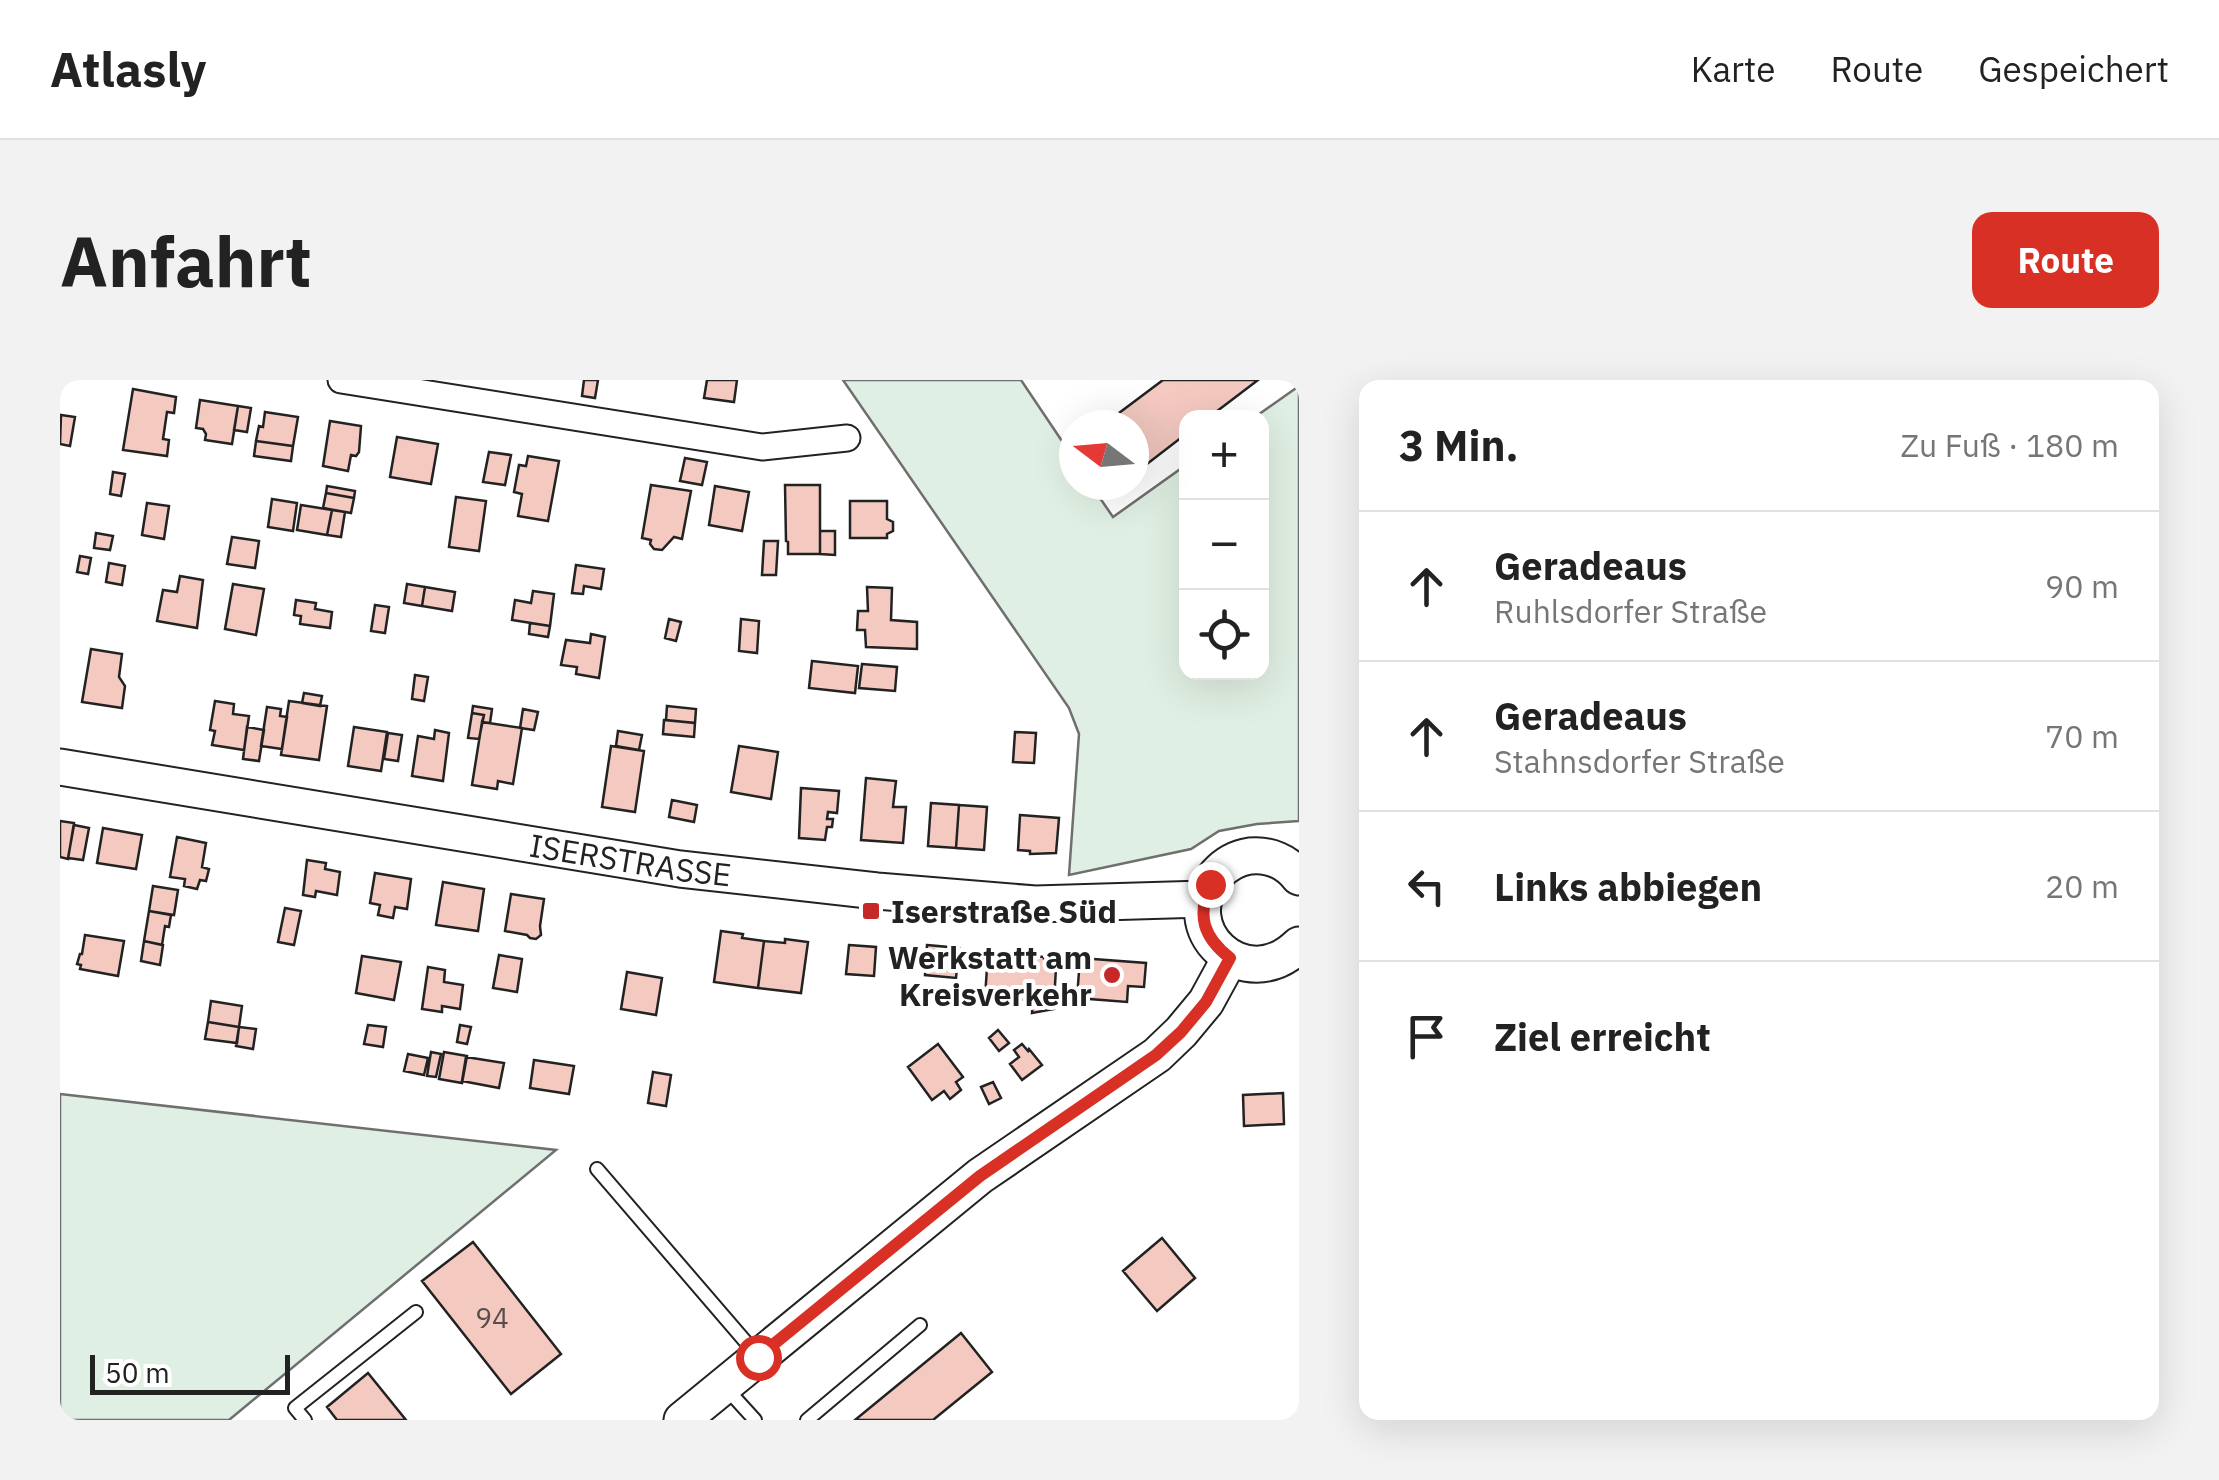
<!DOCTYPE html>
<html lang="de">
<head>
<meta charset="utf-8">
<style>
	body { margin:0; font-family:"IBM Plex Sans",sans-serif; background:#f2f2f2; color:#222 }
	.controls { position:absolute; right:30px; top:30px; display:grid; overflow:hidden; border-radius:20px; box-shadow:0 10px 40px #0002 }
	.controls button { width:90px; height:90px; display:grid; place-items:center; padding:0; border:0; border-bottom:2px solid #e0e0e0; background:#fff; color:#222; font:50px sans-serif }
	.compass { position:absolute; left:999px; top:30px; width:90px; height:90px; border-radius:50%; background:#fff; box-shadow:0 10px 40px #0002; rotate:286deg }
	.scale { position:absolute; left:30px; bottom:25px; width:200px; box-sizing:border-box; padding-left:10px; border:5px solid #222; border-top:0; font-size:28px; line-height:35px; white-space:nowrap; color:#222; -webkit-text-stroke:8px #fff; paint-order:stroke }
	.stop { position:absolute; width:30px; height:30px; margin:-22px; border:8px solid #d93025; border-radius:50%; background:#fff }
	.stop.end { background:#d93025; border-color:#fff; box-shadow:0 2px 10px #0008 }
	.list { margin:0; padding:0; list-style:none }
	h2 { display:flex; justify-content:space-between; align-items:center; height:130px; margin:0; padding:0 40px; font-size:42px }
	h2 small { font-size:32px; font-weight:400; color:#767676 }
	.list li { display:grid; grid-template-columns:65px 1fr auto; gap:30px; align-items:center; box-sizing:border-box; height:150px; padding:0 40px; border-top:2px solid #e0e0e0 }
	.list b { display:block; font-size:38px; white-space:nowrap }
	.list p { margin:0; font-size:32px; white-space:nowrap; color:#767676 }
	.list em { font-size:32px; font-style:normal; color:#767676 }
	.icon { flex:none; width:55px; height:55px; fill:none; stroke:currentColor; stroke-width:2; stroke-linecap:round; stroke-linejoin:round }
	.map { position:relative; flex:none; width:1239px; height:1040px; overflow:hidden; border-radius:20px }
	header { display:flex; align-items:center; gap:60px; box-sizing:border-box; height:140px; padding:0 50px; background:#fff; border-bottom:2px solid #e0e0e0 }
	header strong { font-size:48px }
	nav { display:flex; gap:55px; margin-inline-start:auto; font-size:35px }
	.intro { display:flex; align-items:center; justify-content:space-between; box-sizing:border-box; height:240px; padding:0 60px }
	h1 { margin:0; font-size:70px }
	.button { padding:25px 45px; border-radius:20px; background:#d93025; color:#fff; font-size:35px; font-weight:700 }
	main { display:flex; gap:60px; padding:0 60px }
	aside { flex:1; background:#fff; border-radius:20px; box-shadow:0 10px 40px #0002 }
	.map>svg:first-child { display:block }
	.green { fill:#e0efe3; stroke:#6f6f6f; stroke-width:2.5 }
	.building { fill:#f3c9c0; stroke:#222; stroke-width:2.5 }
	.lines { fill:none; stroke-linecap:round; stroke-linejoin:round }
	.lane-casing { stroke:#222; stroke-width:16 }
	.street-casing { stroke:#222; stroke-width:29 }
	.secondary-casing { stroke:#222; stroke-width:39 }
	.lane { stroke:#fff; stroke-width:12 }
	.street { stroke:#fff; stroke-width:25 }
	.secondary { stroke:#fff; stroke-width:35 }
	.route { stroke:#d93025; stroke-width:12 }
	.poi-dot { fill:#c62828; stroke:#fff; stroke-width:4 }
	.labels { text-anchor:middle; dominant-baseline:central; stroke-width:8; stroke-linejoin:round; paint-order:stroke }
	.number-label { font-size:28px; fill:#564c4a }
	.street-label { font-size:32px; fill:#222; stroke:#fff }
	.poi-label { font-size:32px; font-weight:bold; fill:#222; stroke:#fff; text-anchor:start }
</style>
</head>
<body>
<header>
<strong>Atlasly</strong>
<nav><a>Karte</a><a>Route</a><a>Gespeichert</a></nav>
</header>
<div class="intro"><h1>Anfahrt</h1><a class="button">Route</a></div>
<main>
<div class="map">
<svg width="1239" height="1040" viewBox="0 0 1239 1040">
	<rect width="100%" height="100%" fill="#fff"/>
	<path class="green" d="M 783,0 L 961,0 L 1014,79 L 1014,105 L 1031,105 L 1053,137 L 1126,85 L 1126,292 L 1202,292 L 1202,38 L 1195,37 L 1239,6 L 1239,441 L 1197,444 L 1159,451 L 1131,469 L 1009,495 L 1019,354 L 1009,328 Z
		M 0,714 L 496,770 L 169,1040 L 0,1040 Z"/>
	<path class="building" d="M 524,0 L 538,0 L 535,18 L 522,16 Z
		M 647,0 L 677,0 L 674,22 L 644,18 Z
		M 1103,0 L 1198,0 L 1148,38 L 1126,38 L 1126,54 L 1074,94 L 1074,45 L 1043,45 Z
		M 73,9 L 116,17 L 114,33 L 107,32 L 103,59 L 109,60 L 107,76 L 63,70 Z
		M 140,20 L 178,26 L 172,64 L 145,60 L 146,54 L 143,49 L 136,48 Z
		M 178,26 L 191,28 L 187,52 L 174,50 Z
		M 205,32 L 238,37 L 233,66 L 196,61 L 199,46 L 203,47 Z
		M 1,35 L 15,37 L 10,66 L 0,64 Z
		M 270,41 L 301,46 L 299,72 L 296,76 L 291,75 L 288,91 L 263,86 Z
		M 337,57 L 378,64 L 371,104 L 330,97 Z
		M 196,61 L 233,66 L 231,81 L 194,76 Z
		M 429,72 L 451,75 L 445,105 L 423,102 Z
		M 468,76 L 499,81 L 488,141 L 458,136 L 462,114 L 454,112 L 459,85 L 466,86 Z
		M 625,78 L 647,82 L 642,105 L 620,101 Z
		M 53,92 L 65,94 L 61,116 L 50,114 Z
		M 591,105 L 631,111 L 622,159 L 614,157 L 602,170 L 594,169 L 590,164 L 591,160 L 582,158 Z
		M 725,105 L 760,105 L 760,174 L 728,174 L 728,162 L 726,161 Z
		M 267,106 L 295,111 L 294,118 L 266,113 Z
		M 655,106 L 689,112 L 682,151 L 649,145 Z
		M 266,113 L 294,118 L 291,133 L 263,128 Z
		M 396,117 L 426,121 L 419,171 L 389,167 Z
		M 212,119 L 237,123 L 233,151 L 208,147 Z
		M 790,121 L 827,121 L 827,139 L 833,142 L 833,151 L 827,154 L 827,158 L 790,158 Z
		M 87,123 L 109,126 L 104,159 L 82,155 Z
		M 241,125 L 272,130 L 267,155 L 237,150 Z
		M 272,130 L 285,132 L 281,157 L 267,155 Z
		M 760,151 L 775,151 L 775,175 L 760,174 Z
		M 36,153 L 53,156 L 50,170 L 34,168 Z
		M 172,157 L 199,161 L 195,188 L 167,184 Z
		M 704,161 L 718,161 L 716,195 L 702,195 Z
		M 20,176 L 31,178 L 28,194 L 17,192 Z
		M 49,183 L 65,186 L 62,205 L 46,202 Z
		M 516,185 L 544,189 L 541,209 L 524,206 L 523,214 L 512,213 Z
		M 120,196 L 143,200 L 137,248 L 97,241 L 103,210 L 117,212 Z
		M 173,204 L 204,209 L 196,255 L 165,249 Z
		M 347,204 L 365,207 L 362,226 L 344,223 Z
		M 365,207 L 395,212 L 392,231 L 362,226 Z
		M 807,207 L 832,208 L 831,240 L 857,242 L 857,269 L 806,267 L 805,250 L 797,250 L 798,231 L 808,231 Z
		M 473,211 L 494,214 L 490,246 L 452,240 L 455,220 L 471,223 Z
		M 236,220 L 256,223 L 255,229 L 272,232 L 270,248 L 240,244 L 241,236 L 234,235 Z
		M 315,225 L 329,227 L 325,253 L 311,251 Z
		M 609,239 L 621,242 L 616,261 L 605,258 Z
		M 681,239 L 699,241 L 697,273 L 679,271 Z
		M 470,243 L 490,246 L 488,257 L 469,254 Z
		M 531,254 L 545,257 L 539,298 L 516,294 L 517,287 L 501,285 L 506,260 L 530,263 Z
		M 31,269 L 62,274 L 59,297 L 65,306 L 62,328 L 22,322 Z
		M 752,281 L 798,286 L 795,313 L 749,308 Z
		M 802,284 L 837,287 L 835,311 L 799,308 Z
		M 355,295 L 368,297 L 364,321 L 352,319 Z
		M 244,313 L 262,316 L 260,326 L 242,323 Z
		M 155,321 L 174,324 L 173,334 L 189,336 L 184,370 L 152,365 L 155,351 L 150,350 Z
		M 229,321 L 267,326 L 259,380 L 221,375 Z
		M 413,326 L 432,329 L 430,343 L 422,342 L 424,335 L 412,333 Z
		M 607,326 L 636,329 L 635,343 L 606,340 Z
		M 207,327 L 221,329 L 220,336 L 227,337 L 222,369 L 201,366 Z
		M 463,329 L 478,332 L 474,350 L 460,348 Z
		M 412,333 L 424,335 L 419,359 L 408,358 Z
		M 604,340 L 635,343 L 634,357 L 603,354 Z
		M 422,342 L 462,348 L 453,404 L 438,401 L 437,409 L 412,405 Z
		M 187,347 L 204,350 L 199,381 L 183,379 Z
		M 294,347 L 327,352 L 321,391 L 288,386 Z
		M 375,350 L 389,353 L 383,401 L 352,396 L 358,356 L 374,359 Z
		M 558,351 L 582,355 L 579,370 L 556,366 Z
		M 955,352 L 976,353 L 974,383 L 953,382 Z
		M 328,353 L 342,355 L 338,381 L 324,379 Z
		M 551,366 L 584,371 L 575,432 L 542,427 Z
		M 679,366 L 718,372 L 711,419 L 671,412 Z
		M 806,398 L 836,401 L 833,427 L 846,427 L 843,463 L 801,460 Z
		M 741,408 L 779,411 L 777,433 L 768,432 L 767,439 L 773,439 L 772,447 L 767,447 L 765,460 L 739,458 Z
		M 612,420 L 637,425 L 634,442 L 609,437 Z
		M 871,423 L 899,425 L 896,468 L 868,466 Z
		M 899,425 L 927,427 L 924,470 L 896,468 Z
		M 960,435 L 999,438 L 996,473 L 970,474 L 970,471 L 958,470 Z
		M 0,441 L 14,443 L 8,479 L 0,477 Z
		M 14,445 L 29,448 L 23,480 L 8,478 Z
		M 43,448 L 82,455 L 76,489 L 37,483 Z
		M 117,457 L 146,463 L 142,487 L 149,489 L 146,501 L 140,500 L 137,509 L 124,506 L 125,499 L 110,497 Z
		M 247,480 L 266,483 L 265,489 L 280,492 L 277,515 L 256,511 L 255,517 L 243,515 Z
		M 315,493 L 351,499 L 347,529 L 335,527 L 333,538 L 318,535 L 320,525 L 310,523 Z
		M 383,502 L 424,509 L 418,551 L 376,545 Z
		M 93,506 L 118,510 L 114,535 L 89,531 Z
		M 451,514 L 484,519 L 480,546 L 481,555 L 476,559 L 470,558 L 467,555 L 445,551 Z
		M 225,528 L 241,531 L 234,565 L 218,562 Z
		M 89,531 L 111,535 L 109,547 L 105,546 L 102,565 L 84,561 Z
		M 661,551 L 683,554 L 682,558 L 704,561 L 698,608 L 654,602 Z
		M 25,555 L 64,561 L 58,596 L 20,589 L 21,585 L 17,584 L 20,574 L 22,574 Z
		M 725,559 L 748,562 L 741,613 L 698,608 L 704,561 L 725,563 Z
		M 84,561 L 103,565 L 100,585 L 81,581 Z
		M 789,565 L 816,567 L 814,596 L 786,594 Z
		M 867,565 L 899,568 L 896,598 L 865,595 Z
		M 928,573 L 984,577 L 984,579 L 991,580 L 991,588 L 996,588 L 994,622 L 925,617 Z
		M 439,575 L 462,579 L 457,612 L 433,608 Z
		M 302,576 L 341,582 L 334,620 L 296,613 Z
		M 1020,578 L 1086,583 L 1084,607 L 1068,606 L 1067,622 L 1017,618 Z
		M 368,587 L 385,590 L 384,602 L 403,605 L 400,629 L 382,626 L 382,632 L 362,629 Z
		M 567,592 L 602,598 L 596,635 L 561,629 Z
		M 973,620 L 994,622 L 994,629 L 972,633 Z
		M 151,621 L 182,626 L 179,647 L 148,642 Z
		M 148,642 L 179,647 L 177,663 L 145,659 Z
		M 308,645 L 326,647 L 323,667 L 304,664 Z
		M 400,645 L 411,647 L 407,664 L 397,662 Z
		M 179,647 L 196,649 L 193,669 L 176,666 Z
		M 938,650 L 949,663 L 939,671 L 929,658 Z
		M 878,664 L 903,697 L 896,702 L 901,710 L 890,719 L 884,711 L 872,720 L 848,687 Z
		M 962,664 L 968,671 L 969,669 L 982,685 L 962,700 L 950,684 L 959,677 L 954,670 Z
		M 371,672 L 381,674 L 376,697 L 367,696 Z
		M 384,672 L 407,676 L 402,703 L 379,699 Z
		M 348,674 L 368,678 L 364,695 L 344,691 Z
		M 406,677 L 444,683 L 439,708 L 402,701 Z
		M 474,680 L 514,686 L 509,714 L 470,708 Z
		M 593,692 L 611,695 L 606,726 L 588,723 Z
		M 933,702 L 941,718 L 929,724 L 921,707 Z
		M 1223,713 L 1224,744 L 1184,746 L 1183,715 Z
		M 1102,858 L 1135,898 L 1097,931 L 1063,891 Z
		M 413,862 L 501,974 L 451,1014 L 362,901 Z
		M 901,953 L 932,992 L 873,1040 L 795,1040 Z
		M 308,993 L 346,1040 L 277,1040 L 267,1027 Z"/>
	<g class="lines">
		<g class="lane-casing">
			<path id="lane" d="M 537,789 L 697,975
				M 665,1007 L 695,1040
				M 245,1040 L 235,1028 L 356,932
				M 747,1040 L 860,945"/>
		</g>
		<g class="street-casing">
			<path id="street" d="M 281,0 L 702,67 L 787,58"/>
		</g>
		<g class="secondary-casing">
			<g id="secondary">
				<path id="s1" d="M 0,387 L 620,489 L 817,511 L 975,524 L 1144,519"/>
				<path d="M 1239,497 C 1227,482 1209,474 1190,476 C 1177,478 1165,485 1157,494 C 1111,547 1184,619 1239,565"/>
				<path d="M 622,1040 L 920,796 L 1097,675 L 1121,652 L 1146,622 L 1170,578"/>
			</g>
		</g>
		<use href="#lane" class="lane"/>
		<use href="#street" class="street"/>
		<use href="#secondary" class="secondary"/>
	</g>
	<g class="lines">
		<path class="route" d="M 698,977 L 920,796 L 1096,675 L 1121,652 L 1146,622 L 1170,578 C 1143,557 1137,536 1150,504"/>
	</g>
	<g class="poi-dot">
		<rect x="801" y="521" width="20" height="20" rx="5"/>
		<circle cx="1052" cy="595" r="10"/>
	</g>
	<g class="labels">
		<g class="number-label">
			<text x="432" y="937">94</text>
		</g>
		<g class="street-label">
			<text stroke="none"><textPath href="#s1" startOffset="578">ISERSTRASSE</textPath></text>
		</g>
		<g class="poi-label">
			<text x="831" y="531">Iserstraße Süd</text>
			<text x="1032" y="577" text-anchor="end">Werkstatt am<tspan x="1032" dy="37">Kreisverkehr</tspan></text>
		</g>
	</g>
</svg>
<div class="controls">
<button>+</button>
<button>−</button>
<button><svg class="icon" aria-label="locate" viewBox="0 0 24 24"><circle cx="12" cy="12" r="6"/><path d="M12 2v4M12 18v4M2 12h4M18 12h4"/></svg></button>
</div>
<svg class="compass" viewBox="-18 -18 36 36"><path d="M0-13l5 13h-10z" fill="#e53935"/><path d="M0 13l5-13h-10z" fill="#767676"/></svg>
<div class="scale">50 m</div>
<div class="stop" style="left:698px;top:977px"></div>
<div class="stop end" style="left:1150px;top:504px"></div>
</div>
<aside>
<h2>3 Min.<small>Zu Fuß · 180 m</small></h2>
<ul class="list">
<li><svg class="icon" aria-label="ahead" viewBox="0 0 24 24"><path d="M12 20V5M6 11l6-6 6 6"/></svg><div><b>Geradeaus</b><p>Ruhlsdorfer Straße</p></div><em>90 m</em></li>
<li><svg class="icon" aria-label="ahead" viewBox="0 0 24 24"><path d="M12 20V5M6 11l6-6 6 6"/></svg><div><b>Geradeaus</b><p>Stahnsdorfer Straße</p></div><em>70 m</em></li>
<li><svg class="icon" aria-label="left" viewBox="0 0 24 24"><path d="M17 20v-9H6M10 6l-5 5 5 5"/></svg><div><b>Links abbiegen</b></div><em>20 m</em></li>
<li><svg class="icon" aria-label="arrive" viewBox="0 0 24 24"><path d="M6 21V4h12l-3 4 3 4H6"/></svg><div><b>Ziel erreicht</b></div></li>
</ul>
</aside>
</main>
</body>
</html>
